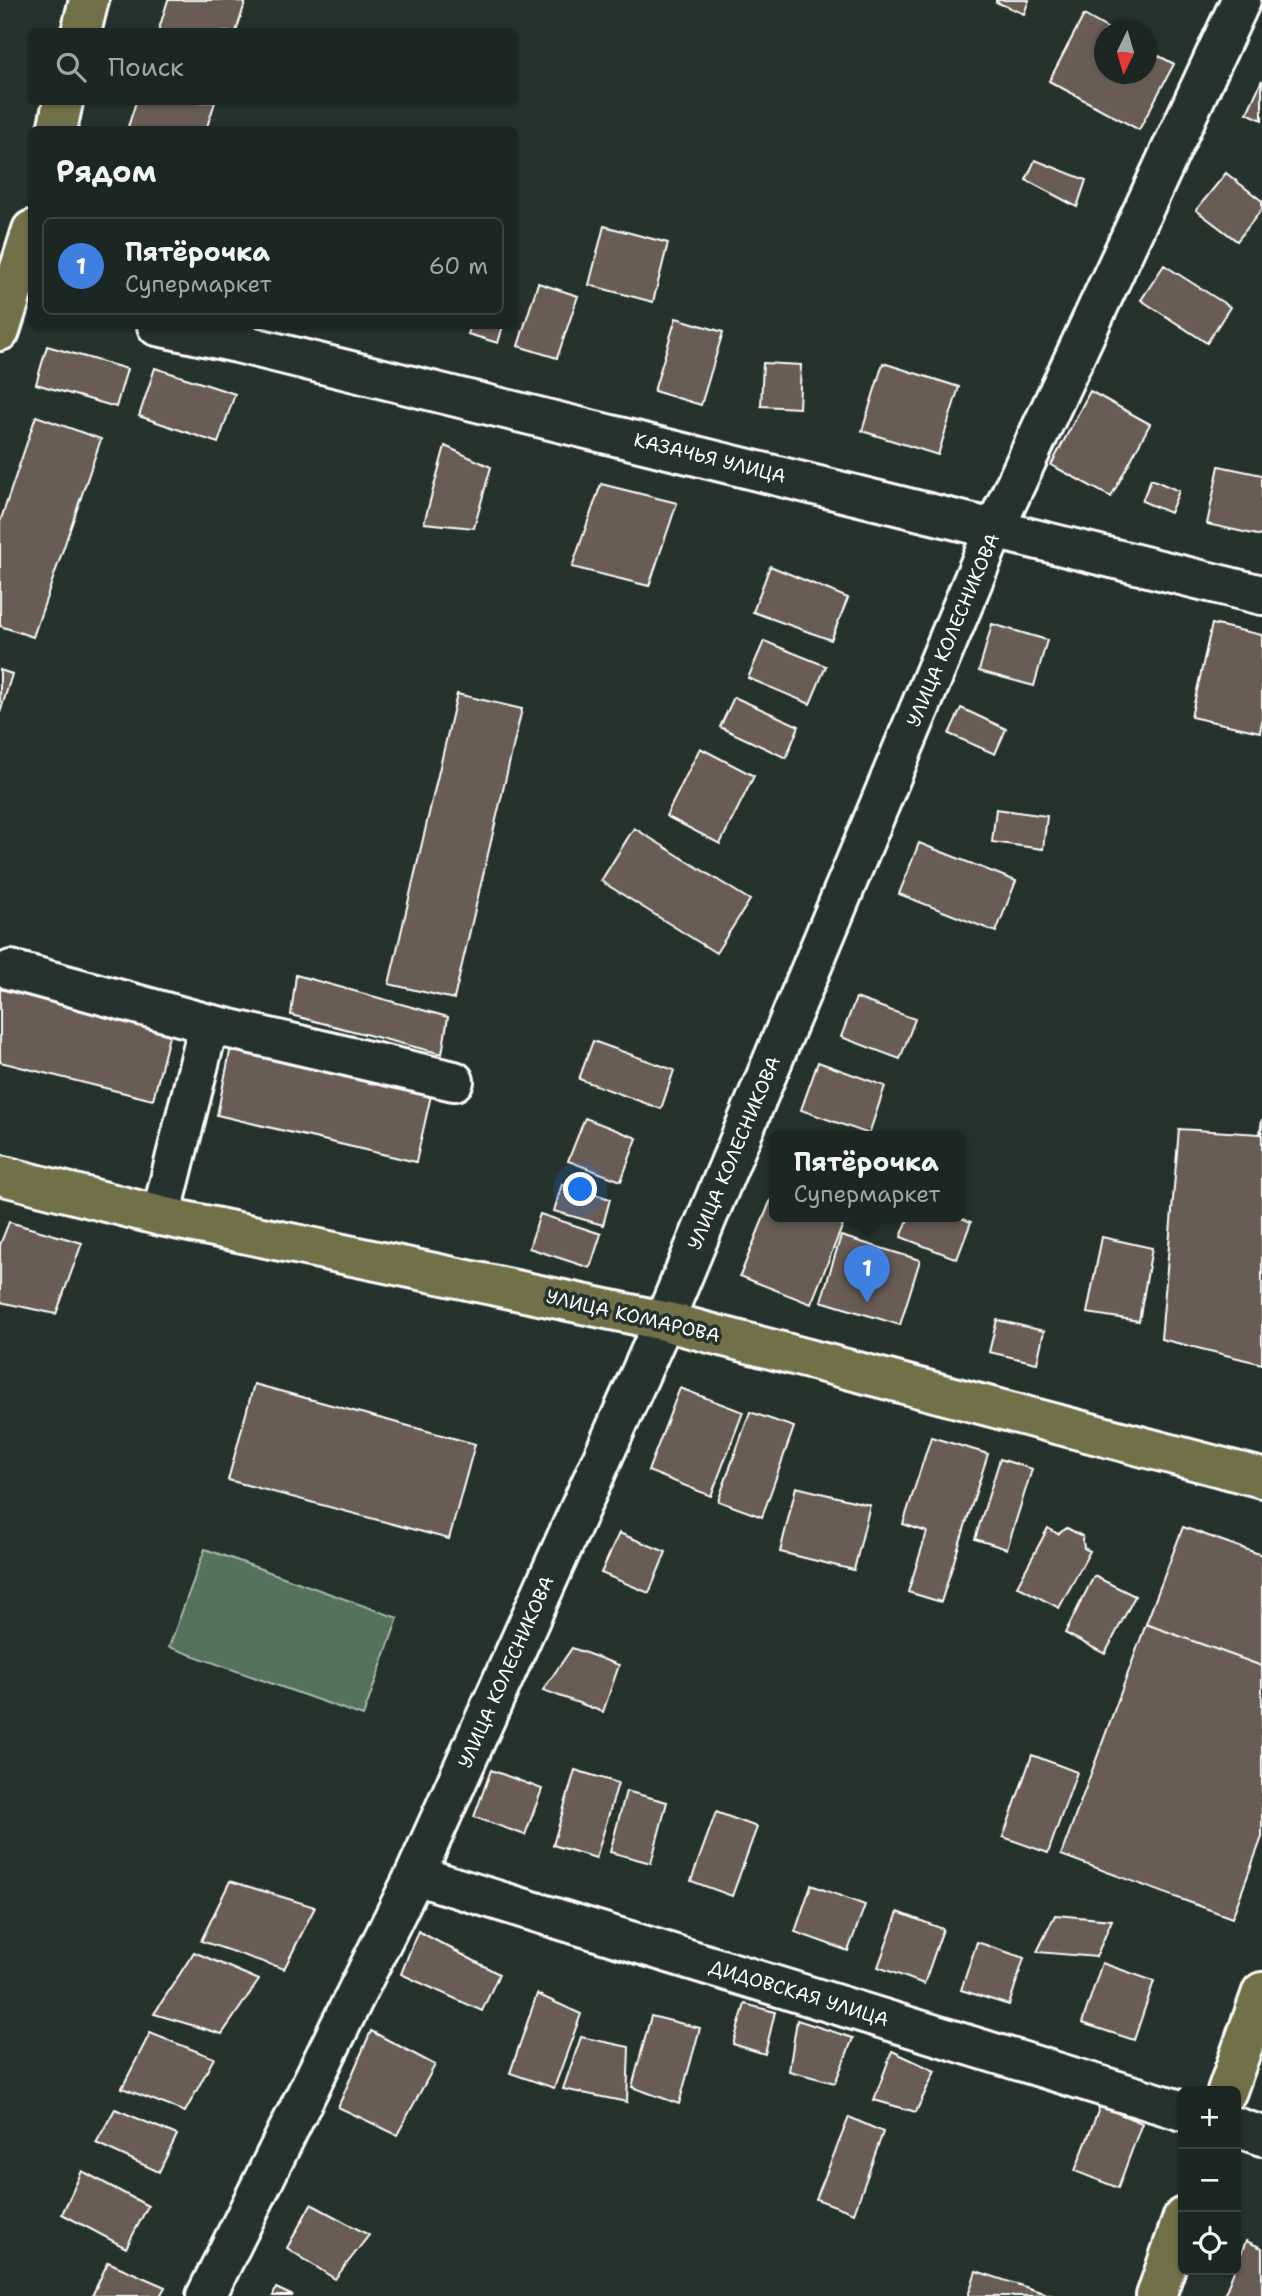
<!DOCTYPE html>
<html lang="ru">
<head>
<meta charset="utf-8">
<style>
	body { margin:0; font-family:"Shantell Sans",sans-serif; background:#29322f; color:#f1f3f6 }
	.controls { position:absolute; right:21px; bottom:21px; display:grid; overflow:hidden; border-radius:10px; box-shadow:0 2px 5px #0004 }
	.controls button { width:63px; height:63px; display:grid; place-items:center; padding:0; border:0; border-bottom:2px solid #3a4340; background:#1c2622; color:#f1f3f6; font:35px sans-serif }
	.compass { position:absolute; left:1094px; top:21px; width:63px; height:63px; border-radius:50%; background:#1c2622; box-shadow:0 2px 5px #0004; rotate:185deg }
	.you { position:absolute; left:581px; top:1190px; width:24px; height:24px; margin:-18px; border:5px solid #fff; border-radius:50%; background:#1a73e8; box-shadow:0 0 0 10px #1a73e833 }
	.badge { display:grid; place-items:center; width:46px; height:46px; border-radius:50%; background:#d93025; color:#fff; font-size:23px; font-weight:700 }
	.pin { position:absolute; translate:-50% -58px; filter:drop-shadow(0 2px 4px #0008) }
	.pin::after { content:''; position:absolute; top:37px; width:24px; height:21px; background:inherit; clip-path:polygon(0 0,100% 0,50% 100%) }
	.popup { position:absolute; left:769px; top:1131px; width:196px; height:91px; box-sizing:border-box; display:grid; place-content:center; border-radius:10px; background:#1c2622; filter:drop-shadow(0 2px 5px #0005); font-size:23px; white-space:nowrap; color:#a0a5a5 }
	.popup b { font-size:26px; color:#f1f3f6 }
	.popup::after { content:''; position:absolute; left:50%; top:100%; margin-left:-14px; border:14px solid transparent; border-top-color:#1c2622 }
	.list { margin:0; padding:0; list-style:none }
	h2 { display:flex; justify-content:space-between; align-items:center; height:91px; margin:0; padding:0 28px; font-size:30px }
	h2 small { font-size:23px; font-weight:400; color:#a0a5a5 }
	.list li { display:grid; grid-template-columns:46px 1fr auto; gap:21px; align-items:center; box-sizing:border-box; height:98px; margin:0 14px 14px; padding:0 14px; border:2px solid #3a4340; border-radius:10px }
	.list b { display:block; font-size:26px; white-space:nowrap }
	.list p { margin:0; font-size:23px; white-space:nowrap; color:#a0a5a5 }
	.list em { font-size:23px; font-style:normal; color:#a0a5a5 }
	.icon { flex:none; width:38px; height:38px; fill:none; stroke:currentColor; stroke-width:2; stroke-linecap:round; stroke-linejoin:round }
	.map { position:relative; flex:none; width:1262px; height:2296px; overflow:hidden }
	.search { position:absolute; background:#1c2622; box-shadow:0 2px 5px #0004; left:28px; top:28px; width:490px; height:77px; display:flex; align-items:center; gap:18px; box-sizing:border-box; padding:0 24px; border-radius:10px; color:#a0a5a5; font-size:26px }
	.panel { position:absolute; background:#1c2622; box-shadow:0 2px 5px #0004; left:28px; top:126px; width:490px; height:203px; border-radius:10px }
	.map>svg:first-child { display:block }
	.green { fill:#54735c; stroke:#aab9ae; stroke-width:2 }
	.building { fill:#675c54; stroke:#fff; stroke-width:2 }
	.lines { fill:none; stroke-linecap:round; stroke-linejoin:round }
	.minor-casing { stroke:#fff; stroke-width:44 }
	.major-casing { stroke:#fff; stroke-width:44 }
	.minor { stroke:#26332d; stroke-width:38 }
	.major { stroke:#71704a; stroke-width:38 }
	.labels { text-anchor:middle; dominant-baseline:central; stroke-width:7; stroke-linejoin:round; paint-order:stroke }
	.street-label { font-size:19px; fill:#fff; stroke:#26332d }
</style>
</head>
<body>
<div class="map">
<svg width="1262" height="2296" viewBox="0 0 1262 2296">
	<rect width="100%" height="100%" fill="#26332d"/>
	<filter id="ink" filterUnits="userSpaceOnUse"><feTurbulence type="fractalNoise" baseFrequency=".0143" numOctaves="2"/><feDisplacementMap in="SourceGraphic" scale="14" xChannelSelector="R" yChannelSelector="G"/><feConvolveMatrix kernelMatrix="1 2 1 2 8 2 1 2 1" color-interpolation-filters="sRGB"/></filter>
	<g filter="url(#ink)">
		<path class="green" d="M 205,1549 L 398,1618 L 363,1716 L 169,1647 Z"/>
		<path class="building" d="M 168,0 L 234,0 L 245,3 L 236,32 L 158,32 Z
			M 996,0 L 1029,0 L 1024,14 L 996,2 Z
			M 1084,15 L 1114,32 L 1104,32 L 1104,74 L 1146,74 L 1146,49 L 1174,64 L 1139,130 L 1049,81 Z
			M 1262,80 L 1262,120 L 1247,113 Z
			M 136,102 L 215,102 L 206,130 L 127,130 Z
			M 1035,160 L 1086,180 L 1077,207 L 1026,180 Z
			M 1226,173 L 1262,201 L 1262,209 L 1237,241 L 1196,210 Z
			M 604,226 L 668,243 L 653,302 L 589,285 Z
			M 1164,265 L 1230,307 L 1207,343 L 1141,300 Z
			M 538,283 L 578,296 L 557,358 L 518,346 Z
			M 676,318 L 723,332 L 701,405 L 654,391 Z
			M 471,326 L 503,326 L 498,343 L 468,334 Z
			M 47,346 L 127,369 L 116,407 L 36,384 Z
			M 763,363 L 801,365 L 799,408 L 761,406 Z
			M 883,363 L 959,387 L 938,455 L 862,431 Z
			M 155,368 L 235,394 L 218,443 L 139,416 Z
			M 1090,391 L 1150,424 L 1111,497 L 1051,465 Z
			M 36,416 L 101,439 L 33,637 L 0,626 L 0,522 Z
			M 445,446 L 491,467 L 474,528 L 424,523 Z
			M 1219,466 L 1262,475 L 1262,536 L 1207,524 Z
			M 1151,479 L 1179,491 L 1170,513 L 1142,501 Z
			M 601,484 L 677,503 L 649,586 L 572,567 Z
			M 770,566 L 848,598 L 831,640 L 753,612 Z
			M 992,624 L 1047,640 L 1034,686 L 979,671 Z
			M 1212,624 L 1262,635 L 1262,721 L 1260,732 L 1191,717 Z
			M 764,641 L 826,666 L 810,704 L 748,678 Z
			M 0,670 L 12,674 L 0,713 Z
			M 457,694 L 522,709 L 454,999 L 389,984 Z
			M 734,697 L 799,726 L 786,758 L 720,727 Z
			M 961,708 L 1006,729 L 995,754 L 949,734 Z
			M 700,748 L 754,776 L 720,844 L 666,816 Z
			M 996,809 L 1047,816 L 1043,849 L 992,842 Z
			M 634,828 L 750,900 L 716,953 L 601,881 Z
			M 919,843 L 1016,881 L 996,932 L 899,894 Z
			M 296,975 L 448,1017 L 442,1054 L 291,1015 Z
			M 0,989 L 170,1032 L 153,1100 L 0,1062 Z
			M 856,998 L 915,1019 L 900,1059 L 841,1037 Z
			M 593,1041 L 674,1070 L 661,1109 L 579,1079 Z
			M 231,1047 L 431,1095 L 416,1162 L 217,1115 Z
			M 818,1062 L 885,1086 L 869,1134 L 801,1110 Z
			M 585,1118 L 637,1138 L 621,1181 L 568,1161 Z
			M 1262,1119 L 1262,1364 L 1161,1339 L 1179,1129 L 1260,1134 Z
			M 562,1184 L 610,1199 L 603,1225 L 554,1211 Z
			M 774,1192 L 774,1217 L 846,1217 L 811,1304 L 740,1276 Z
			M 540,1214 L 601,1234 L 590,1268 L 529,1248 Z
			M 909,1217 L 959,1217 L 971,1222 L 957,1259 L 901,1237 Z
			M 9,1222 L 82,1243 L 56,1314 L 0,1302 L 0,1245 Z
			M 841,1236 L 920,1260 L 900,1325 L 821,1301 Z
			M 1102,1237 L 1152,1248 L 1139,1321 L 1087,1313 Z
			M 997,1320 L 1044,1331 L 1037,1363 L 989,1352 Z
			M 254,1384 L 475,1444 L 449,1539 L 228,1480 Z
			M 680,1388 L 743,1412 L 711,1496 L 648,1471 Z
			M 750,1412 L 794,1427 L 762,1517 L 718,1501 Z
			M 931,1437 L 988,1454 L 941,1602 L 908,1592 L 927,1532 L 903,1524 Z
			M 1000,1459 L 1032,1469 L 1007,1549 L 975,1539 Z
			M 796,1487 L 870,1505 L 854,1570 L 780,1552 Z
			M 1183,1527 L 1262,1555 L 1262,1666 L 1146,1624 Z
			M 1048,1528 L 1058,1534 L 1067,1528 L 1082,1536 L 1084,1548 L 1090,1551 L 1059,1608 L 1017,1586 Z
			M 619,1533 L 666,1552 L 649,1593 L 601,1573 Z
			M 1094,1576 L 1135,1596 L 1105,1654 L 1065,1633 Z
			M 1146,1624 L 1262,1666 L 1262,1837 L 1232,1918 L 1061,1855 Z
			M 572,1648 L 619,1665 L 603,1712 L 543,1690 Z
			M 1032,1755 L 1077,1772 L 1048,1853 L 1003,1837 Z
			M 491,1770 L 542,1789 L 525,1835 L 474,1817 Z
			M 575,1770 L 618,1783 L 596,1858 L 553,1845 Z
			M 626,1791 L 667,1802 L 651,1863 L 610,1852 Z
			M 716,1812 L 757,1827 L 732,1896 L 691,1881 Z
			M 230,1881 L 315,1907 L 284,1969 L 201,1941 Z
			M 811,1885 L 865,1905 L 848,1951 L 795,1932 Z
			M 898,1912 L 943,1929 L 924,1984 L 878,1967 Z
			M 1055,1915 L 1112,1920 L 1096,1957 L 1037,1952 Z
			M 418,1931 L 499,1974 L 482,2011 L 401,1974 Z
			M 977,1942 L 1024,1958 L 1009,2005 L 961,1990 Z
			M 194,1952 L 259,1980 L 222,2034 L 154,2014 Z
			M 1102,1963 L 1154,1981 L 1134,2040 L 1082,2023 Z
			M 537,1994 L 581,2014 L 554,2088 L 510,2073 Z
			M 745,2004 L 775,2012 L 765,2054 L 733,2044 Z
			M 651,2016 L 700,2028 L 679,2104 L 632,2087 Z
			M 797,2020 L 853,2038 L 835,2083 L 789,2071 Z
			M 371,2031 L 435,2065 L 397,2135 L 338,2107 Z
			M 150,2033 L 214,2058 L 185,2112 L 122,2088 Z
			M 581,2037 L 629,2047 L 627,2102 L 563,2089 Z
			M 892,2051 L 935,2071 L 916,2112 L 874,2100 Z
			M 1100,2106 L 1142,2123 L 1118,2188 L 1075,2171 Z
			M 115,2109 L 177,2135 L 159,2172 L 96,2143 Z
			M 849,2117 L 883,2132 L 854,2213 L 816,2199 Z
			M 82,2171 L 148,2206 L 126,2248 L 62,2214 Z
			M 311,2204 L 369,2235 L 335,2279 L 287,2248 Z
			M 1246,2241 L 1262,2248 L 1262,2296 L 1224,2296 Z
			M 108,2262 L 165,2287 L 160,2296 L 92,2296 Z
			M 976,2271 L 1053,2296 L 968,2296 Z
			M 276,2288 L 293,2296 L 273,2296 Z"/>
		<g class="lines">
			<g class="minor-casing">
				<path id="minor" d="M 157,326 L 237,343 L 1262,595
					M 11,970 L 209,1024
					M 161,1216 L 209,1024 L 454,1081
					M 415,1875 L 1183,2111
					M 1236,2127 L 1262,2136
					M 206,2296 L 415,1875 L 664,1321 L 995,528 L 1241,0"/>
			</g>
			<g class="major-casing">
				<path id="major" d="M 81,32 L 89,0
					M 57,130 L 63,102
					M 0,331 L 32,230
					M 0,1175 L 161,1216 L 664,1321 L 1262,1478
					M 1227,2091 L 1262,1992
					M 1156,2296 L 1183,2217"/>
			</g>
			<use href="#minor" class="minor"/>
			<use href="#major" class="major"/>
		</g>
	</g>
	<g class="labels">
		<g class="street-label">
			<text transform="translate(710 458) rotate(14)">КАЗАЧЬЯ УЛИЦА</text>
			<text transform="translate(953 630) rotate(-67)">УЛИЦА КОЛЕСНИКОВА</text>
			<text transform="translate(734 1153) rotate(-67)">УЛИЦА КОЛЕСНИКОВА</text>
			<text transform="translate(633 1316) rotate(13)">УЛИЦА КОМАРОВА</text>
			<text transform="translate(506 1672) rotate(-66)">УЛИЦА КОЛЕСНИКОВА</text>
			<text transform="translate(799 1993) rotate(17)">ДИДОВСКАЯ УЛИЦА</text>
		</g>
	</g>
</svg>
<div class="controls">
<button>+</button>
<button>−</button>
<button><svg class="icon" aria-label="locate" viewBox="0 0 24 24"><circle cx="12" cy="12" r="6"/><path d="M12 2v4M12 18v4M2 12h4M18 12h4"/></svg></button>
</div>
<svg class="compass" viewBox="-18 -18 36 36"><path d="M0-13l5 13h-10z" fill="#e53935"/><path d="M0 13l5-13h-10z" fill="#a0a5a5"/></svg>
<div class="you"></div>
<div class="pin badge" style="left:867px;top:1303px;background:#3f7fe0">1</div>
<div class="popup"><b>Пятёрочка</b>Супермаркет</div>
<div class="search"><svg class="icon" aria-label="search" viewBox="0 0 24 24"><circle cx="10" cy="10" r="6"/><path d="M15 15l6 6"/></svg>Поиск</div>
<section class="panel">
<h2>Рядом<small></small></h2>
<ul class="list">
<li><span class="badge" style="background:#3f7fe0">1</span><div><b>Пятёрочка</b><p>Супермаркет</p></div><em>60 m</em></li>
</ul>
</section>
</div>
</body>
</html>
